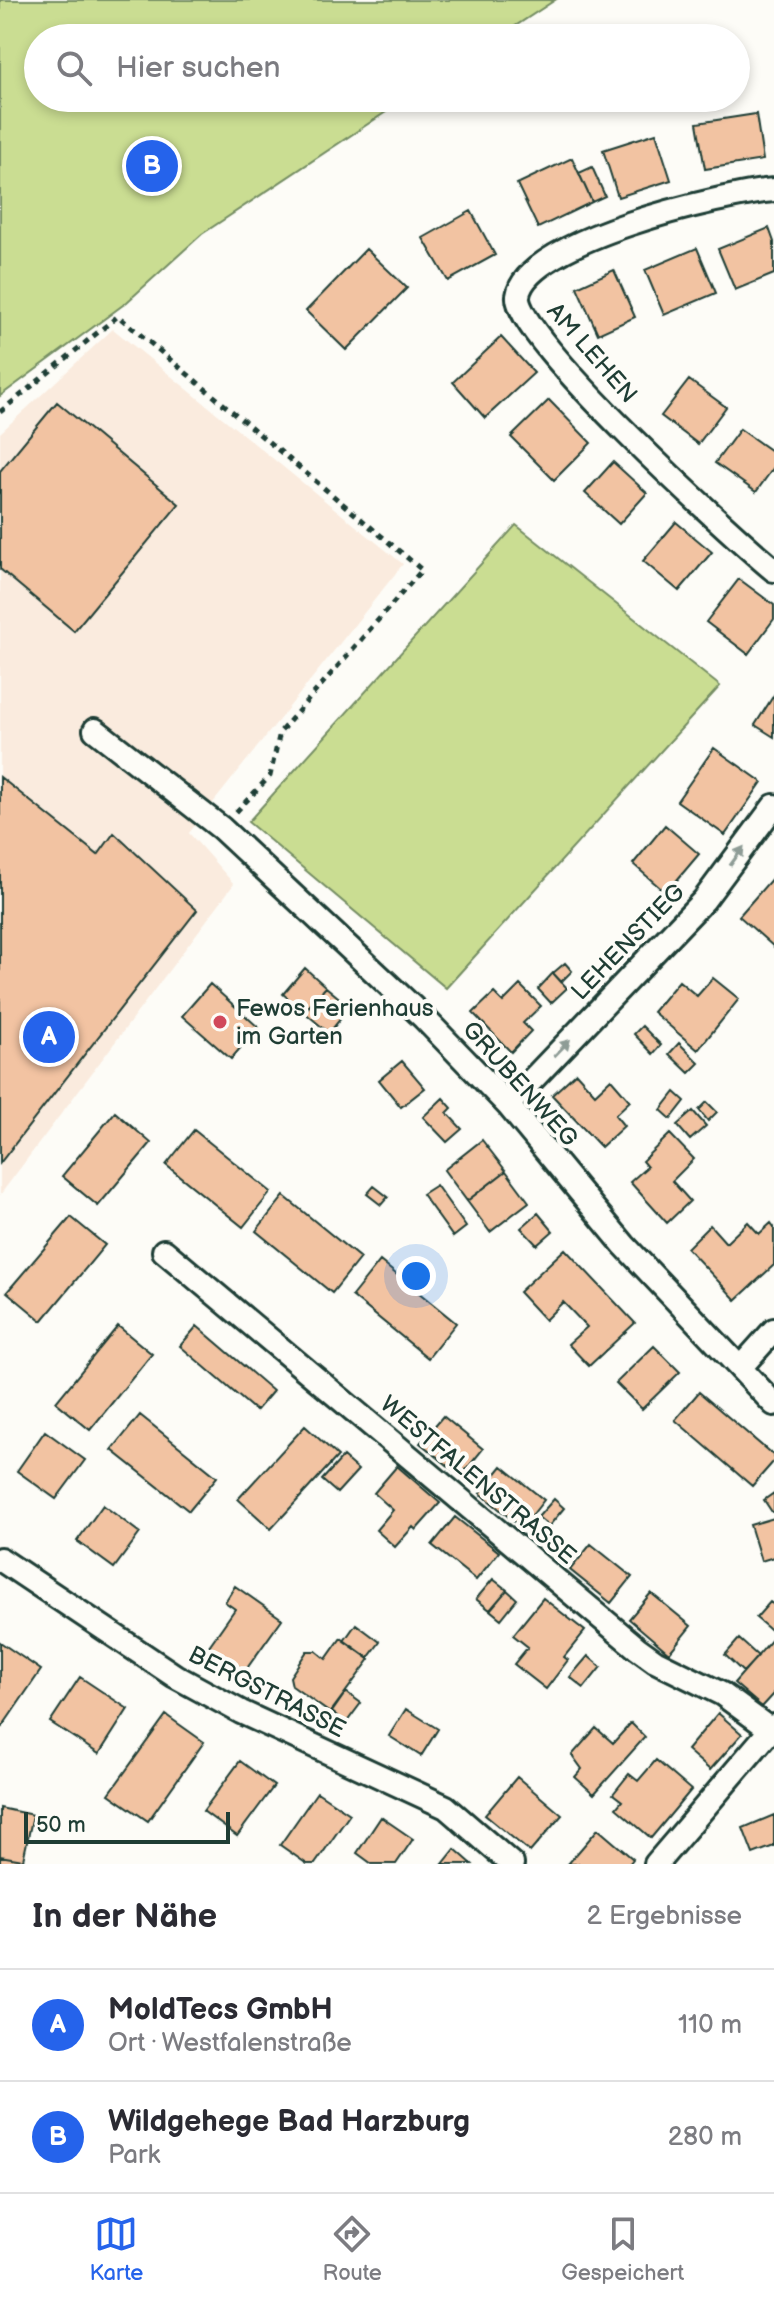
<!DOCTYPE html>
<html lang="de">
<head>
<meta charset="utf-8">
<style>
	body { margin:0; font-family:"Balsamiq Sans",sans-serif; background:#f7f7f7; color:#2b2b33 }
	.scale { position:absolute; left:24px; bottom:20px; width:206px; box-sizing:border-box; padding-left:8px; border:4px solid #1f3d34; border-top:0; font-size:22px; line-height:28px; white-space:nowrap; color:#1f3d34; -webkit-text-stroke:6px #fdfcf7; paint-order:stroke }
	.you { position:absolute; left:416px; top:1276px; width:28px; height:28px; margin:-20px; border:6px solid #fff; border-radius:50%; background:#1a73e8; box-shadow:0 0 0 12px #1a73e833 }
	.badge { display:grid; place-items:center; width:52px; height:52px; border-radius:50%; background:#2563eb; color:#fff; font-size:26px; font-weight:700 }
	.pin { position:absolute; translate:-50% -50%; border:4px solid #fff; box-shadow:0 2px 8px #0006 }
	.list { margin:0; padding:0; list-style:none }
	h2 { display:flex; justify-content:space-between; align-items:center; height:104px; margin:0; padding:0 32px; font-size:34px }
	h2 small { font-size:26px; font-weight:400; color:#7c7c81 }
	.list li { display:grid; grid-template-columns:52px 1fr auto; gap:24px; align-items:center; box-sizing:border-box; height:112px; padding:0 32px; border-top:2px solid #e1e1e2 }
	.list b { display:block; font-size:30px; white-space:nowrap }
	.list p { margin:0; font-size:26px; white-space:nowrap; color:#7c7c81 }
	.list em { font-size:26px; font-style:normal; color:#7c7c81 }
	.icon { flex:none; width:44px; height:44px; fill:none; stroke:currentColor; stroke-width:2; stroke-linecap:round; stroke-linejoin:round }
	.map { position:relative; flex:none; width:774px; height:1864px; overflow:hidden }
	.search { position:absolute; background:#fff; box-shadow:0 4px 12px #0003; left:24px; right:24px; top:24px; height:88px; display:flex; align-items:center; gap:20px; box-sizing:border-box; padding:0 28px; border-radius:44px; color:#7c7c81; font-size:30px }
	.sheet { height:328px; background:#fff }
	nav { display:flex; justify-content:space-around; align-items:center; box-sizing:border-box; height:112px; border-top:2px solid #e1e1e2; background:#fff; font-size:22px; color:#7c7c81 }
	nav a { display:grid; justify-items:center; gap:4px }
	nav .on { color:#2563eb }
	.map>svg:first-child { display:block }
	.built { fill:#faebde }
	.green { fill:#cadd92; stroke:#748d63; stroke-width:2 }
	.building { fill:#f2c3a2; stroke:#1f3d34; stroke-width:2 }
	.lines { fill:none; stroke-linecap:round; stroke-linejoin:round }
	.street-casing { stroke:#1f3d34; stroke-width:28 }
	.path { stroke:#1f3d34; stroke-width:5; stroke-dasharray:6 6; stroke-linecap:butt }
	.street { stroke:#fdfcf7; stroke-width:22 }
	.oneway { fill:#8e9c96 }
	.poi-dot { fill:#d1495b; stroke:#fdfcf7; stroke-width:3 }
	.labels { text-anchor:middle; dominant-baseline:central; stroke-width:8; stroke-linejoin:round; paint-order:stroke }
	.street-label { font-size:24px; fill:#1f3d34; stroke:#fdfcf7 }
	.poi-label { font-size:24px; fill:#1f3d34; stroke:#fdfcf7; text-anchor:start }
</style>
</head>
<body>
<div class="map">
<svg width="774" height="1864" viewBox="0 0 774 1864">
	<rect width="100%" height="100%" fill="#fdfcf7"/>
	<filter id="ink" filterUnits="userSpaceOnUse"><feTurbulence type="fractalNoise" baseFrequency=".0125" numOctaves="2"/><feDisplacementMap in="SourceGraphic" scale="16" xChannelSelector="R" yChannelSelector="G"/><feConvolveMatrix kernelMatrix="1 2 1 2 8 2 1 2 1" color-interpolation-filters="sRGB"/></filter>
	<g filter="url(#ink)">
		<path class="built" d="M 113,329 L 403,564 L 189,833 L 234,884 L 0,1195 L 0,433 Z"/>
		<path class="green" d="M 0,0 L 555,0 L 497,38 L 38,38 L 38,98 L 407,98 L 202,234 L 127,302 L 0,396 Z
			M 516,525 L 720,686 L 446,988 L 248,822 Z"/>
		<path class="building" d="M 756,114 L 763,160 L 705,169 L 697,123 Z
			M 656,133 L 671,180 L 618,197 L 603,150 Z
			M 572,158 L 592,202 L 538,228 L 517,184 Z
			M 592,167 L 605,196 L 592,202 L 579,173 Z
			M 471,211 L 495,255 L 448,281 L 423,238 Z
			M 769,228 L 774,242 L 774,274 L 735,290 L 718,249 Z
			M 697,248 L 716,293 L 664,315 L 645,270 Z
			M 366,249 L 407,288 L 346,350 L 306,311 Z
			M 614,270 L 635,317 L 598,334 L 577,287 Z
			M 501,337 L 534,373 L 485,418 L 453,382 Z
			M 689,380 L 726,407 L 698,444 L 661,416 Z
			M 549,400 L 591,443 L 554,480 L 511,437 Z
			M 57,402 L 179,504 L 74,631 L 0,569 L 0,471 Z
			M 740,429 L 774,453 L 774,467 L 756,492 L 715,463 Z
			M 613,462 L 647,493 L 619,524 L 585,493 Z
			M 676,522 L 712,552 L 679,591 L 643,561 Z
			M 739,579 L 774,605 L 774,619 L 748,654 L 706,622 Z
			M 774,695 L 774,737 L 755,725 Z
			M 714,748 L 762,782 L 725,835 L 677,801 Z
			M 0,777 L 98,855 L 114,833 L 197,910 L 0,1163 Z
			M 665,825 L 699,854 L 666,893 L 633,864 Z
			M 774,876 L 774,947 L 739,916 Z
			M 565,963 L 572,971 L 561,982 L 553,973 Z
			M 305,968 L 326,987 L 304,1012 L 283,994 Z
			M 553,973 L 567,988 L 551,1003 L 538,989 Z
			M 713,978 L 739,999 L 698,1050 L 653,1012 L 679,981 L 697,996 Z
			M 210,984 L 258,1027 L 231,1059 L 182,1016 Z
			M 520,985 L 541,1006 L 523,1023 L 531,1031 L 511,1052 L 473,1013 L 494,993 L 503,1002 Z
			M 326,987 L 350,1007 L 329,1033 L 304,1012 Z
			M 642,1026 L 661,1045 L 653,1054 L 634,1034 Z
			M 679,1043 L 699,1063 L 689,1073 L 669,1054 Z
			M 402,1061 L 425,1088 L 401,1107 L 379,1080 Z
			M 576,1073 L 595,1094 L 611,1079 L 630,1101 L 615,1115 L 624,1126 L 601,1147 L 552,1095 Z
			M 675,1092 L 685,1101 L 671,1119 L 661,1110 Z
			M 443,1098 L 452,1108 L 447,1113 L 462,1129 L 447,1142 L 423,1117 Z
			M 707,1102 L 717,1112 L 708,1121 L 699,1110 Z
			M 693,1111 L 706,1126 L 690,1140 L 677,1125 Z
			M 115,1112 L 151,1143 L 98,1206 L 62,1176 Z
			M 194,1130 L 271,1192 L 243,1227 L 166,1165 Z
			M 670,1134 L 694,1159 L 672,1181 L 690,1201 L 667,1223 L 630,1182 L 647,1167 L 642,1161 Z
			M 482,1140 L 506,1171 L 467,1201 L 444,1170 Z
			M 506,1171 L 529,1202 L 490,1232 L 467,1201 Z
			M 436,1185 L 466,1227 L 453,1237 L 422,1194 Z
			M 374,1186 L 388,1197 L 381,1205 L 367,1194 Z
			M 284,1196 L 360,1258 L 332,1293 L 256,1231 Z
			M 538,1213 L 553,1231 L 537,1245 L 521,1228 Z
			M 71,1217 L 105,1245 L 42,1321 L 7,1292 Z
			M 748,1222 L 759,1234 L 771,1223 L 774,1227 L 774,1265 L 736,1300 L 687,1248 L 710,1225 L 726,1243 Z
			M 565,1249 L 635,1323 L 589,1366 L 568,1344 L 587,1327 L 563,1302 L 545,1320 L 519,1292 Z
			M 380,1261 L 456,1323 L 428,1358 L 352,1296 Z
			M 118,1326 L 152,1354 L 90,1430 L 56,1402 Z
			M 197,1326 L 273,1391 L 256,1411 L 180,1346 Z
			M 654,1346 L 680,1372 L 642,1409 L 616,1383 Z
			M 699,1392 L 774,1456 L 774,1461 L 752,1486 L 675,1420 Z
			M 140,1415 L 217,1477 L 189,1511 L 112,1450 Z
			M 443,1416 L 483,1449 L 461,1476 L 420,1443 Z
			M 305,1426 L 338,1456 L 271,1529 L 238,1499 Z
			M 45,1431 L 85,1460 L 56,1499 L 17,1471 Z
			M 343,1457 L 358,1470 L 337,1493 L 322,1480 Z
			M 397,1466 L 440,1503 L 416,1530 L 413,1527 L 395,1547 L 376,1530 L 393,1510 L 374,1493 Z
			M 502,1466 L 544,1500 L 522,1528 L 480,1493 Z
			M 774,1493 L 774,1512 L 772,1512 L 764,1500 Z
			M 554,1499 L 564,1508 L 549,1526 L 538,1517 Z
			M 103,1505 L 140,1533 L 114,1568 L 77,1541 Z
			M 455,1517 L 499,1552 L 476,1580 L 432,1545 Z
			M 774,1518 L 774,1557 L 761,1561 L 750,1525 Z
			M 591,1544 L 632,1577 L 611,1603 L 570,1570 Z
			M 493,1579 L 507,1590 L 490,1610 L 476,1599 Z
			M 235,1586 L 282,1619 L 245,1671 L 209,1646 L 235,1609 L 225,1602 Z
			M 507,1590 L 517,1599 L 501,1619 L 490,1610 Z
			M 651,1593 L 691,1626 L 669,1653 L 629,1619 Z
			M 543,1598 L 585,1631 L 564,1657 L 568,1660 L 546,1689 L 514,1664 L 528,1647 L 513,1635 Z
			M 770,1602 L 774,1605 L 774,1633 L 756,1618 Z
			M 356,1624 L 380,1642 L 368,1658 L 344,1641 Z
			M 774,1637 L 774,1694 L 762,1707 L 734,1683 Z
			M 341,1638 L 370,1659 L 330,1713 L 292,1686 L 290,1677 L 307,1651 L 316,1651 L 326,1659 Z
			M 739,1639 L 758,1656 L 743,1672 L 725,1655 Z
			M 0,1642 L 41,1670 L 2,1727 L 0,1725 Z
			M 588,1656 L 601,1667 L 584,1688 L 570,1677 Z
			M 80,1677 L 128,1709 L 99,1754 L 50,1722 Z
			M 346,1692 L 361,1703 L 346,1723 L 332,1712 Z
			M 406,1709 L 438,1729 L 421,1756 L 389,1736 Z
			M 718,1713 L 742,1734 L 710,1770 L 687,1750 Z
			M 166,1715 L 204,1742 L 148,1821 L 109,1794 Z
			M 631,1723 L 645,1737 L 594,1794 L 575,1777 L 582,1769 L 572,1755 L 596,1728 L 613,1743 Z
			M 656,1760 L 691,1790 L 651,1838 L 616,1808 L 622,1801 L 613,1794 L 629,1774 L 638,1781 Z
			M 240,1761 L 274,1786 L 237,1836 L 203,1811 Z
			M 517,1777 L 562,1815 L 530,1852 L 485,1815 Z
			M 317,1792 L 350,1814 L 315,1864 L 307,1864 L 280,1845 Z
			M 0,1808 L 33,1815 L 23,1860 L 0,1856 Z
			M 774,1815 L 774,1846 L 753,1854 L 743,1828 Z
			M 381,1817 L 413,1839 L 396,1864 L 372,1864 L 357,1853 Z
			M 598,1829 L 633,1859 L 629,1864 L 568,1864 Z
			M 455,1849 L 472,1864 L 443,1864 Z
			M 0,1856 L 23,1860 L 22,1864 L 0,1864 Z"/>
		<g class="lines">
			<g class="street-casing">
				<path id="street" d="M 774,190 C 725,194 525,240 518,296 C 513,336 734,537 774,570
					M 95,730 L 221,828 L 424,1018 L 508,1105 L 624,1245 L 774,1404
					M 508,1105 L 704,900 L 774,806
					M 164,1251 L 637,1648 L 655,1661 L 722,1694 L 771,1730
					M 740,1368 L 774,1330
					M 0,1559 L 175,1676 L 241,1712 L 446,1807 L 512,1864
					M 656,1864 L 774,1726"/>
			</g>
			<path class="path" d="M 0,412 L 118,316 L 422,570 L 280,732 L 270,776 L 235,813"/>
			<use href="#street" class="street"/>
		</g>
		<defs><path id="oneway-solid" d="M-6-.8H1V-3.2L6.5 0L1 3.2V.8H-6Z" transform="scale(2)"/></defs>
		<g class="oneway">
			<use href="#oneway-solid" transform="translate(737 856) rotate(-54)"/>
			<use href="#oneway-solid" transform="translate(562 1048) rotate(-46)"/>
		</g>
	</g>
	<circle class="poi-dot" cx="220" cy="1022" r="8"/>
	<g class="labels">
		<g class="street-label">
			<text transform="translate(592 353) rotate(49)">AM LEHEN</text>
			<text transform="translate(628 942) rotate(-46)">LEHENSTIEG</text>
			<text transform="translate(520 1084) rotate(48)">GRUBENWEG</text>
			<text transform="translate(478 1480) rotate(40)">WESTFALENSTRASSE</text>
			<text transform="translate(267 1692) rotate(27)">BERGSTRASSE</text>
		</g>
		<g class="poi-label">
			<text x="236" y="1008">Fewos Ferienhaus<tspan x="236" dy="28">im Garten</tspan></text>
		</g>
	</g>
</svg>
<div class="scale">50 m</div>
<div class="you"></div>
<div class="pin badge" style="left:49px;top:1037px">A</div>
<div class="pin badge" style="left:152px;top:166px">B</div>
<div class="search"><svg class="icon" aria-label="search" viewBox="0 0 24 24"><circle cx="10" cy="10" r="6"/><path d="M15 15l6 6"/></svg>Hier suchen</div>
</div>
<section class="sheet">
<h2>In der Nähe<small>2 Ergebnisse</small></h2>
<ul class="list">
<li><span class="badge">A</span><div><b>MoldTecs GmbH</b><p>Ort · Westfalenstraße</p></div><em>110 m</em></li>
<li><span class="badge">B</span><div><b>Wildgehege Bad Harzburg</b><p>Park</p></div><em>280 m</em></li>
</ul>
</section>
<nav>
<a class="on"><svg class="icon" aria-label="map" viewBox="0 0 24 24"><path d="M3 6l6-2 6 2 6-2v14l-6 2-6-2-6 2zM9 4v14M15 6v14"/></svg>Karte</a>
<a><svg class="icon" aria-label="directions" viewBox="0 0 24 24"><path d="M12 3l9 9-9 9-9-9zM9 14v-3h6M13 9l2 2-2 2"/></svg>Route</a>
<a><svg class="icon" aria-label="saved" viewBox="0 0 24 24"><path d="M7 4h10v16l-5-4-5 4z"/></svg>Gespeichert</a>
</nav>
</body>
</html>
